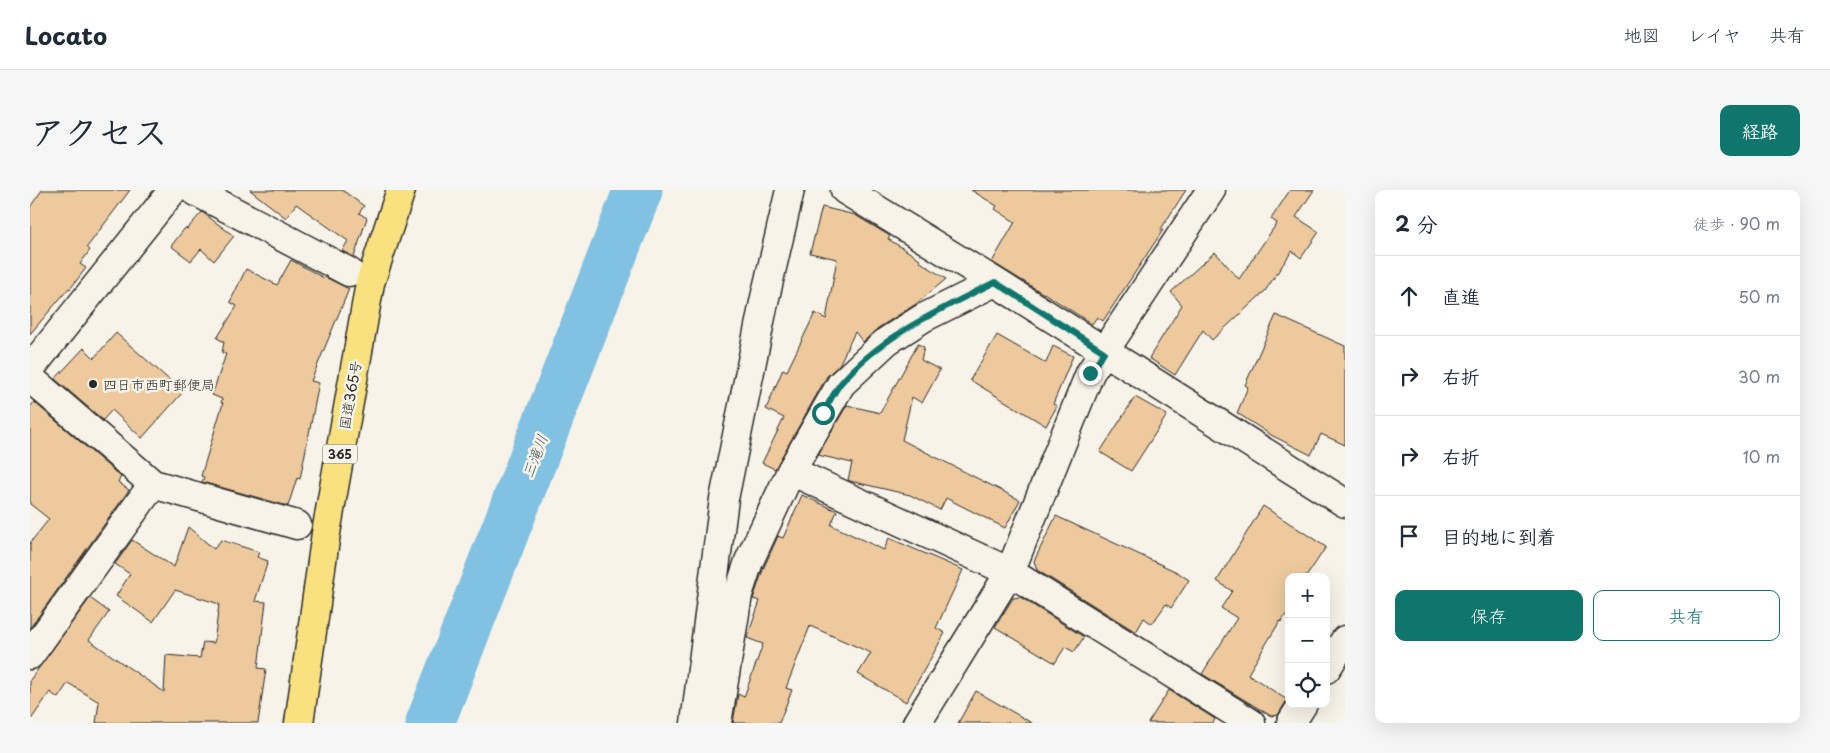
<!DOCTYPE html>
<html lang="ja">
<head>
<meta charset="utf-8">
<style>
	body { margin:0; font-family:"Playpen Sans","Klee One",sans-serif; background:#f6f6f7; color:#1f2937 }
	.controls { position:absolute; right:15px; bottom:15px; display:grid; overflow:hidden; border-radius:10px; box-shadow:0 5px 20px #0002 }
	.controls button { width:45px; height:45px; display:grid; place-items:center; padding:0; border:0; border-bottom:1px solid #e0e1e3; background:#fff; color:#1f2937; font:25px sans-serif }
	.stop { position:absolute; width:15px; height:15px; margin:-11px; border:4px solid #0f766e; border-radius:50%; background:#fff }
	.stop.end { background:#0f766e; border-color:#fff; box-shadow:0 1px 5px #0008 }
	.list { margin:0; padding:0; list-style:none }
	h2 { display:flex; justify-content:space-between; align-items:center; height:65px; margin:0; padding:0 20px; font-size:21px }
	h2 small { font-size:16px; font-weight:400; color:#747a83 }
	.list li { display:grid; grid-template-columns:32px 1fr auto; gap:15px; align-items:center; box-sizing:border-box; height:80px; padding:0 20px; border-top:1px solid #e0e1e3 }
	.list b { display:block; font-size:19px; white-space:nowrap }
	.list em { font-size:16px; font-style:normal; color:#747a83 }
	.actions { display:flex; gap:10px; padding:15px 20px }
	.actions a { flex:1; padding:11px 0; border:1px solid #0f766e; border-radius:10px; text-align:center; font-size:18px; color:#0f766e }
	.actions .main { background:#0f766e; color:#fff }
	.icon { flex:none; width:28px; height:28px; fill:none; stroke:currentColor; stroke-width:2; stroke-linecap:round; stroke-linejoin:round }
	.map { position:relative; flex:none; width:1315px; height:533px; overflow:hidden; border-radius:10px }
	header { display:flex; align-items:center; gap:30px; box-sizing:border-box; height:70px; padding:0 25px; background:#fff; border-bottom:1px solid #e0e1e3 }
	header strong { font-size:24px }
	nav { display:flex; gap:28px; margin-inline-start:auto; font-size:18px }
	.intro { display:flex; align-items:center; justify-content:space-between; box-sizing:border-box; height:120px; padding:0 30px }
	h1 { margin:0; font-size:35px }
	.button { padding:12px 22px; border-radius:10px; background:#0f766e; color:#fff; font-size:18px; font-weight:700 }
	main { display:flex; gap:30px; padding:0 30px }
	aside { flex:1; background:#fff; border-radius:10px; box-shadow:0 5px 20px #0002 }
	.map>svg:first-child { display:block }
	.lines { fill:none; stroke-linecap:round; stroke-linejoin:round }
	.river { stroke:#81c1e2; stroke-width:49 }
	.building { fill:#edc99d; stroke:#2b2b2b }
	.minor-casing { stroke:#2b2b2b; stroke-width:31 }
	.trunk-casing { stroke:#2b2b2b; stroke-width:31 }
	.minor { stroke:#f7f3e8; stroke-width:28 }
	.trunk { stroke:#fae180; stroke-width:28 }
	.route { stroke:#0f766e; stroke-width:6 }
	.poi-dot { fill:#2b2b2b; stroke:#f7f3e8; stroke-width:2 }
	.labels { text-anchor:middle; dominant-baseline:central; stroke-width:5; stroke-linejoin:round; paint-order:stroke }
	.shield { fill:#f7f3e8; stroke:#686764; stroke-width:1 }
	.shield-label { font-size:12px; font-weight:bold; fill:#2b2b2b }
	.poi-label { font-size:14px; fill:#2b2b2b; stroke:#f7f3e8; text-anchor:start }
	.street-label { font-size:14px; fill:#2b2b2b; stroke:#f7f3e8 }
	.water-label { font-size:15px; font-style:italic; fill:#455862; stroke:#f7f3e8 }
</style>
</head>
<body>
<header>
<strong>Locato</strong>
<nav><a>地図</a><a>レイヤ</a><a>共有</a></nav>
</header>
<div class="intro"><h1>アクセス</h1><a class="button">経路</a></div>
<main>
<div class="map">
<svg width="1315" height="533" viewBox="0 0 1315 533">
	<rect width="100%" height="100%" fill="#f7f3e8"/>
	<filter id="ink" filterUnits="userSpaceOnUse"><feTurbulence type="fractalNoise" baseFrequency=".02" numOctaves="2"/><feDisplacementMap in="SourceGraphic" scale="10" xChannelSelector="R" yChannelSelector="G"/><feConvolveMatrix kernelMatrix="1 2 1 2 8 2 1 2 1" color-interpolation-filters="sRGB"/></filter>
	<g filter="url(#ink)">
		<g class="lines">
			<path class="river" d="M 400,533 L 608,0"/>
		</g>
		<path class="building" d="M 12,0 L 100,0 L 57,57 L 60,60 L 50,74 L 56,78 L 40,99 L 39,98 L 0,144 L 0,17 Z
			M 220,0 L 312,0 L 334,16 L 329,23 L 337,28 L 324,67 L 312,61 L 318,51 L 266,14 L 256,28 Z
			M 941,0 L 1156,0 L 1131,39 L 1133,40 L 1073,131 L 1067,127 L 1062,134 L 1014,103 L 1014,104 L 962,72 L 985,32 L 965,19 L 967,16 Z
			M 1260,0 L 1284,0 L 1266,27 L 1289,42 L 1271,68 L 1262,61 L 1235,101 L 1182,150 L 1173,140 L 1145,185 L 1119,168 L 1152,115 L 1141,102 L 1185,62 L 1209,89 L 1247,33 L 1241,29 Z
			M 792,17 L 825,25 L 860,46 L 858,49 L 890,69 L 889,71 L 916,89 L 886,114 L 848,138 L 833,152 L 825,142 L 809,175 L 797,186 L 745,279 L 732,273 L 754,228 L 736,219 L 753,179 L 757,181 L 785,123 L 796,129 L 807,69 L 780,63 Z
			M 172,22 L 204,46 L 184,71 L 171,59 L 161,71 L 141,56 L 155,38 L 157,39 Z
			M 261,70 L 294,88 L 295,87 L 319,99 L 281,191 L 289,193 L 270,289 L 267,288 L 258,316 L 172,292 L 174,287 L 171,286 L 193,213 L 191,213 L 192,209 L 182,205 L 196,164 L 192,163 L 194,152 L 187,148 L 207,116 L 200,112 L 216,79 L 247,95 Z
			M 1246,125 L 1315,156 L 1315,255 L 1291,244 L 1281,265 L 1241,245 L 1207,223 L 1218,197 L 1215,195 Z
			M 86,143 L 153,202 L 112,248 L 82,220 L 73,230 L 25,189 L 54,158 L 64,168 Z
			M 967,145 L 1016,173 L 1023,156 L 1043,166 L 1023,214 L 1027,216 L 1016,236 L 940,190 Z
			M 888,154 L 894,157 L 891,170 L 910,180 L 892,213 L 882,207 L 872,250 L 990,310 L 975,338 L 916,308 L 910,320 L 880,305 L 820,291 L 818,290 L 822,273 L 788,265 L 817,215 L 850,223 Z
			M 1105,207 L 1137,225 L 1101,281 L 1070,262 Z
			M 4,212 L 91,287 L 88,292 L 99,300 L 0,438 L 0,353 L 19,329 L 0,314 L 0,217 Z
			M 772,305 L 807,321 L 801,335 L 854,360 L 859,348 L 933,380 L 906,438 L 915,443 L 876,512 L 828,484 L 841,463 L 780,436 L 756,498 L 762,500 L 749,533 L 703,533 L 708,504 L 714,507 L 733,454 L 717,448 L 730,411 L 723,409 L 734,377 L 748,346 L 753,348 Z
			M 1233,316 L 1296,357 L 1276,387 L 1259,387 L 1259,420 L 1251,432 L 1250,431 L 1218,484 L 1257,510 L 1248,525 L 1241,526 L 1172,484 L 1207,428 L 1191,418 L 1202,401 L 1187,391 Z
			M 1026,326 L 1147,382 L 1159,390 L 1141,418 L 1136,414 L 1122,434 L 1114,428 L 1106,442 L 1007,380 L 1004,371 Z
			M 158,337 L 184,359 L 191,350 L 229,362 L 227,367 L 238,371 L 225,411 L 236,412 L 228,478 L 236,479 L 228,533 L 66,533 L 69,512 L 38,493 L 28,508 L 20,502 L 0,531 L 0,490 L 60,408 L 79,422 L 59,450 L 134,502 L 136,465 L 170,468 L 173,452 L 184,453 L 189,414 L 145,400 L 123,432 L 86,406 L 100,384 L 85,374 L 102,350 L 144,377 Z
			M 990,407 L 1054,447 L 1044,462 L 1035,457 L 1025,473 L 965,437 L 983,408 Z
			M 1139,500 L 1185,529 L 1183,533 L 1118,533 Z
			M 946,501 L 1002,533 L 928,533 Z"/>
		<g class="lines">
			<g class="minor-casing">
				<path id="minor" d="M 163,0 L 319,82
					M 815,0 L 965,92 L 1315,313
					M 0,179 L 143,0
					M 0,188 L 123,294 L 267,335
					M 761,281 L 980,382 L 1221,533
					M 0,465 L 123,294
					M 1296,479 L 1315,450
					M 665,533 L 694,309 L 734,112 L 760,0
					M 687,533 L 708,405 L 719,371 L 761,281 L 811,194 L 857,151 L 893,128 L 965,92
					M 887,533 L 980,382 L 1060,183 L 1181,0
					M 1261,533 L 1273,514"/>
			</g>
			<g class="trunk-casing">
				<path id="trunk" d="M 269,533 L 296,343 L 340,93 L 371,0"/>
			</g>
			<use href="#minor" class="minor"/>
			<use href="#trunk" class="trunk"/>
		</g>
	</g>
	<g class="lines" filter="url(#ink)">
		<path class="route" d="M 793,223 C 799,213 804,202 811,193 C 852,145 910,120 965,92 L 1074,162 L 1060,183"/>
	</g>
	<circle class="poi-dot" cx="63" cy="194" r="5"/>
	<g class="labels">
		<rect class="shield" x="292.5" y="254.5" width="35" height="19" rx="4"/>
		<g class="shield-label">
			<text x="310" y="264">365</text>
		</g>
		<g class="poi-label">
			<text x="73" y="194">四日市西町郵便局</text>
		</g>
		<g class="street-label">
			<text transform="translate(320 205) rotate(-80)">国道365号</text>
		</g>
		<g class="water-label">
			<text transform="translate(504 266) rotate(-69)">三滝川</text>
		</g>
	</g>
</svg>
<div class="controls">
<button>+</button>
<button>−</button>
<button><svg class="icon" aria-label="locate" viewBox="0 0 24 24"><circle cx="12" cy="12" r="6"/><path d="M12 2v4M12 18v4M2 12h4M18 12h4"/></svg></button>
</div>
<div class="stop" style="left:793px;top:223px"></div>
<div class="stop end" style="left:1060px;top:183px"></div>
</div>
<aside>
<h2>2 分<small>徒歩 · 90 m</small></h2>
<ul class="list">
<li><svg class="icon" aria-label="ahead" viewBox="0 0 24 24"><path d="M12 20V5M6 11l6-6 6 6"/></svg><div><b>直進</b></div><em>50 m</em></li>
<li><svg class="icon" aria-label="right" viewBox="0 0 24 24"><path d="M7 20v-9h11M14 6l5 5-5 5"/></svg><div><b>右折</b></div><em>30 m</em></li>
<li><svg class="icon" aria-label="right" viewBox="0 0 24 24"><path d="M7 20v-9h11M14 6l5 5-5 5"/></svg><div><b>右折</b></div><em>10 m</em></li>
<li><svg class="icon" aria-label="arrive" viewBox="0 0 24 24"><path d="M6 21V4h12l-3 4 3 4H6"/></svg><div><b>目的地に到着</b></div></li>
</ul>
<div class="actions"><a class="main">保存</a><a>共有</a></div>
</aside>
</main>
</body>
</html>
